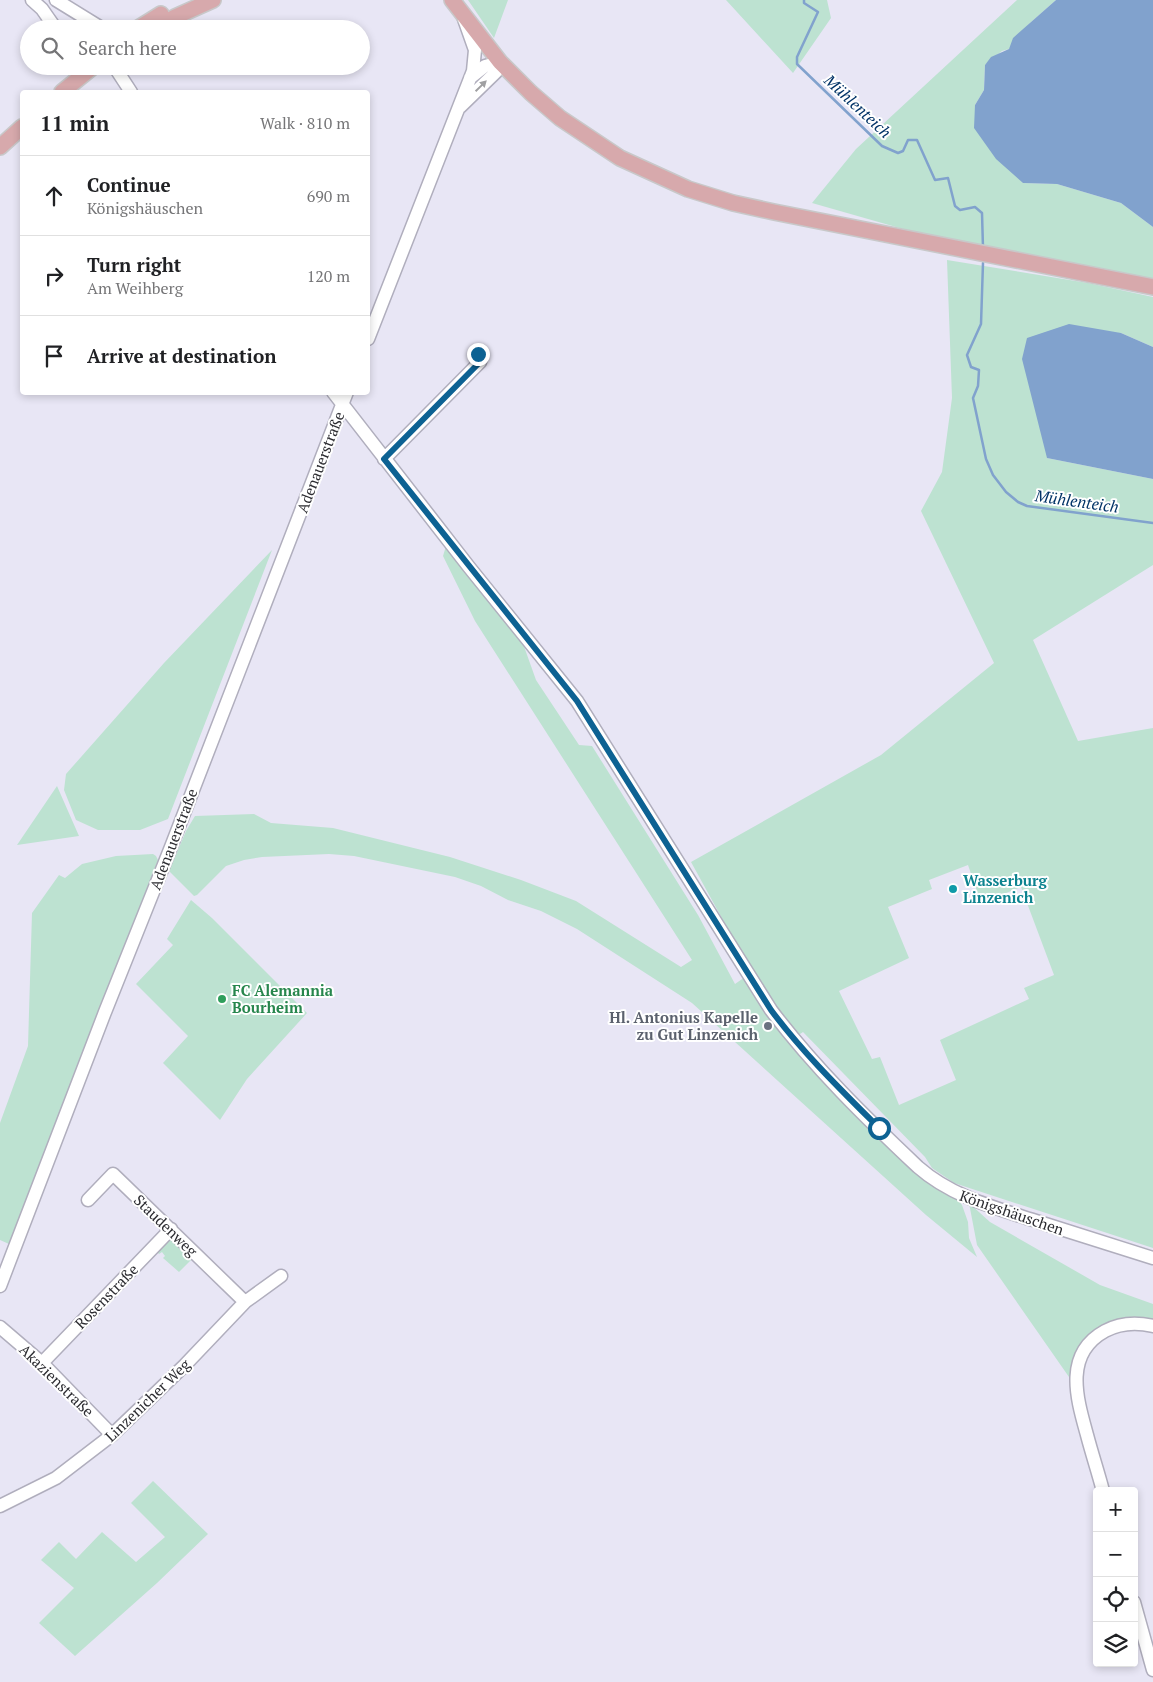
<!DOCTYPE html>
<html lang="en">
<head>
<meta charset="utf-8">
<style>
	body { margin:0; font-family:"PT Serif",serif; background:#f2f2f2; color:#202124 }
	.controls { position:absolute; right:15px; bottom:15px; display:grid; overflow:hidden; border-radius:5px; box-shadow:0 2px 8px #0003 }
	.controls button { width:45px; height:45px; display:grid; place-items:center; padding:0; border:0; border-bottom:1px solid #e0e0e0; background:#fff; color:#202124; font:25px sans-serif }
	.stop { position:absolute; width:15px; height:15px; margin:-11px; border:4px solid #0d6293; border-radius:50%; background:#fff }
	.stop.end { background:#0d6293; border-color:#fff; box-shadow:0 1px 5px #0008 }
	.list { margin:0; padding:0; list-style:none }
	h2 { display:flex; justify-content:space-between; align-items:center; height:65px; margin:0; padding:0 20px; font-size:21px }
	h2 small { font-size:16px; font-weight:400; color:#757577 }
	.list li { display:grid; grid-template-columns:32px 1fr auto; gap:15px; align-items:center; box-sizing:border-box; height:80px; padding:0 20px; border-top:1px solid #e0e0e0 }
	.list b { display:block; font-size:19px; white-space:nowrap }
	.list p { margin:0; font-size:16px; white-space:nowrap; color:#757577 }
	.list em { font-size:16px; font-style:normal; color:#757577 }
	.icon { flex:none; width:28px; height:28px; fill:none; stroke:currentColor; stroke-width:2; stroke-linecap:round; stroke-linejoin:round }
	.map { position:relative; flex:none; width:1153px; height:1682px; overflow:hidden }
	.search { position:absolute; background:#fff; box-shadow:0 2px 8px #0003; left:20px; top:20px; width:350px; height:55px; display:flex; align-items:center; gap:12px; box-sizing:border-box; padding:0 18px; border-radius:28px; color:#757577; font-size:19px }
	.panel { position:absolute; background:#fff; box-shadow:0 2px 8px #0003; left:20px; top:90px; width:350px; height:305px; border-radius:5px }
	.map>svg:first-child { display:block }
	.green { fill:#bde2d1; fill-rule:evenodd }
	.water { fill:#81a2cd }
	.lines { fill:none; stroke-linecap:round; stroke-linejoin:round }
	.stream { stroke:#81a2cd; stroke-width:2.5 }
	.minor-casing { stroke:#b0aebd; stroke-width:15 }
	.major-casing { stroke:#c8c8c9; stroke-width:18 }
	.minor { stroke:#fff; stroke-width:12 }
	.major { stroke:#d7a9ac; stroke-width:15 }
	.oneway { fill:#a0a0a2 }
	.route { stroke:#0d6293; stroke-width:6 }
	.culture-dot { fill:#0f9aa8; stroke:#fff; stroke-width:2 }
	.leisure-dot { fill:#2e9e5b; stroke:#fff; stroke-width:2 }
	.worship-dot { fill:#6b7280; stroke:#fff; stroke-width:2 }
	.labels { text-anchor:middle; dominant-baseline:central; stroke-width:4; stroke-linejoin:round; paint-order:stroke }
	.street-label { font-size:15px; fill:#2c2c31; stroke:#fff }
	.culture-label { font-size:15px; font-weight:bold; fill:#0d838f; stroke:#fff; text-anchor:start }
	.leisure-label { font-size:15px; font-weight:bold; fill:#27864d; stroke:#fff; text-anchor:start }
	.worship-label { font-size:15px; font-weight:bold; fill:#5b616d; stroke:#fff; text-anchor:end }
	.water-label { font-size:16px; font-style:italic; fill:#023367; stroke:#fff }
</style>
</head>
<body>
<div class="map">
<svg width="1153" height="1682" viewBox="0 0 1153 1682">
	<rect width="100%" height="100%" fill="#e8e6f5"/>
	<path class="green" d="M 468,0 L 508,0 L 494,38 Z
		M 726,0 L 827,0 L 831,18 L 793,73 Z
		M 1017,0 L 1056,0 L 1030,23 L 1009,49 L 1002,51 L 985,65 L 984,90 L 975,105 L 1023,183 L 1057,184 L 1121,203 L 1153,227 L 1153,281 L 917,233 L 812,203 L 856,149 Z
		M 947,260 L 1088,283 L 1153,297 L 1153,347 L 1121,333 L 1047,458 L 1153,479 L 1153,565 L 1033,640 L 1078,741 L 1153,728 L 1153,1248 L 954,1183 L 932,1168 L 925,1157 L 803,1032 L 797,1036 L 751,971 L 691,862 L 881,755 L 994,663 L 921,511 L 942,472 L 952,398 ZM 968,865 L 981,903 L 1021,887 L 1054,975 L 1024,988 L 1029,999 L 940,1040 L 956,1080 L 899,1105 L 880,1057 L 872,1059 L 839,991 L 909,958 L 888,907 L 932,889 L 929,880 Z
		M 446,546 L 521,638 L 536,680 L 579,745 L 592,746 L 698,915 L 735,984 L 745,977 L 780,1028 L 955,1196 L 962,1205 L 968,1222 L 969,1238 L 977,1257 L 926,1215 L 692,1003 L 577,929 L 541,911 L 508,900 L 481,886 L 455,877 L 354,856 L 329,854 L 262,857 L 244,860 L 226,866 L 197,895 L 194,896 L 169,871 L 186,831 L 195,816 L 254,814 L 271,823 L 333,828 L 450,857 L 521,880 L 576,901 L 681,967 L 692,960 L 475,621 L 443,556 Z
		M 272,550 L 168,819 L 140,830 L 98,830 L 76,820 L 64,790 L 66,774 L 164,663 Z
		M 57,786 L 79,836 L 17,845 Z
		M 153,854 L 156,856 L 158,860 L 9,1244 L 0,1240 L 0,1123 L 28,1046 L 32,913 L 59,875 L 65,878 L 82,864 L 116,856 Z
		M 191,900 L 212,918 L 307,1013 L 247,1079 L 220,1120 L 163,1063 L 188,1036 L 136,984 L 173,945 L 167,939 Z
		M 969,1203 L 990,1222 L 1100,1285 L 1153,1304 L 1153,1322 L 1103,1329 L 1073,1374 L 1069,1377 L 977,1245 Z
		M 172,1238 L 193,1258 L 179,1272 L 163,1258 L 165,1256 L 162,1252 L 159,1254 L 157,1252 Z
		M 153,1481 L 208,1534 L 157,1583 L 75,1656 L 39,1623 L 74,1588 L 41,1560 L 59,1542 L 76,1559 L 102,1532 L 136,1562 L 165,1537 L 131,1503 Z"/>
	<path class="water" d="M 1056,0 L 1153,0 L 1153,227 L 1121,203 L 1057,184 L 1023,183 L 996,159 L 974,128 L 975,105 L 984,90 L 985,65 L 991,57 L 1009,49 L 1013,38 Z
		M 1069,324 L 1121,333 L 1153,347 L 1153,479 L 1047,458 L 1022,359 L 1027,338 Z"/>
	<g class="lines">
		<path class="stream" d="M 804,0 L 804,3 L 818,12 L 797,57 L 797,64 L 882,146 L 898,153 L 903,151 L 908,140 L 917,140 L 935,180 L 948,178 L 955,206 L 960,210 L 975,207 L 982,213 L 983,248
			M 983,263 L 981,324 L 967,355 L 971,367 L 979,370 L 978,386 L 973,398 L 986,459 L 993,475 L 1006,492 L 1018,502 L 1027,506 L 1153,523"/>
		<g class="minor-casing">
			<path id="minor" d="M 32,0 L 42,9 L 56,29
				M 56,0 L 103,29
				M 114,66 L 131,92
				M 460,107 L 496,72 L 500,62 L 485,66 L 470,78
				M 368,339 L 473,71 L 475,50 L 464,19
				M 333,392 L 469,567 L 577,701 L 771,1010 C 814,1067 866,1118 918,1167 C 952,1197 996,1208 1039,1222 C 1077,1234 1115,1246 1153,1258
				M 384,459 L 480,362 L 478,354
				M 88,1200 L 113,1174 L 245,1302
				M 0,1286 L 105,1012 L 171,847 L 347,392
				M 0,1327 L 42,1363 L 112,1435
				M 42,1363 L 171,1229
				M 1103,1491 C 1098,1472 1092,1454 1087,1435 C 1077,1399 1063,1354 1105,1331 C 1120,1323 1136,1322 1153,1326
				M 0,1506 L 56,1478 L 112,1435 L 185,1365 L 245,1302 L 281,1276
				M 1134,1602 L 1153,1670"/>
		</g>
		<g class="major-casing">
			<path id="major" d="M 452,0 L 500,62 L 531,93 L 560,118 L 620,158 L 688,189 L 733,203 L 774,212 L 1153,287
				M 137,29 L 161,14
				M 154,29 L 175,17 L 213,0
				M 62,92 L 94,66
				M 0,147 L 22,127"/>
		</g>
		<use href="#minor" class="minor"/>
		<use href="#major" class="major"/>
	</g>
	<defs><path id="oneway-solid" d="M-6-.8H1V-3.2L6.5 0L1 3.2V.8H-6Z" transform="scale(1.25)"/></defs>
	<use class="oneway" href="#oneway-solid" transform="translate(481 86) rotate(-44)"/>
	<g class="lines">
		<path class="route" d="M 478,354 L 480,362 L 384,459 L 577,701 L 771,1010 C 803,1053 841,1090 879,1128"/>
	</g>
	<circle class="culture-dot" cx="953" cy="889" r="5"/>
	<circle class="leisure-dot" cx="222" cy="999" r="5"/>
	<circle class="worship-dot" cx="768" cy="1026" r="5"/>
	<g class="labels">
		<g class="street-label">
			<text transform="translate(320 462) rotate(-69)">Adenauerstraße</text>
			<text transform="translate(173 839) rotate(-69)">Adenauerstraße</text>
			<text transform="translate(1012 1212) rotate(19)">Königshäuschen</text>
			<text transform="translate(166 1225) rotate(44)">Staudenweg</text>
			<text transform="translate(106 1296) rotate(-46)">Rosenstraße</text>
			<text transform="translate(57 1380) rotate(44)">Akazienstraße</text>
			<text transform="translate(147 1400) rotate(-44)">Linzenicher Weg</text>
		</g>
		<g class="culture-label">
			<text x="963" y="880">Wasserburg<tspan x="963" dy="17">Linzenich</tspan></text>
		</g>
		<g class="leisure-label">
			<text x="232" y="990">FC Alemannia<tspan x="232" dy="17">Bourheim</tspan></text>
		</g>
		<g class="worship-label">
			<text x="758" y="1017">Hl. Antonius Kapelle<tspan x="758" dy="17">zu Gut Linzenich</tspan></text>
		</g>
		<g class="water-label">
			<text transform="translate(858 106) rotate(43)">Mühlenteich</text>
			<text transform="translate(1077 501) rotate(8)">Mühlenteich</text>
		</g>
	</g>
</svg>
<div class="controls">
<button>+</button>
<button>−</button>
<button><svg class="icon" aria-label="locate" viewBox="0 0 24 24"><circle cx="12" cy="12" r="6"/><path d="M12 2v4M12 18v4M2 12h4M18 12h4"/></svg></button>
<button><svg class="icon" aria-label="layers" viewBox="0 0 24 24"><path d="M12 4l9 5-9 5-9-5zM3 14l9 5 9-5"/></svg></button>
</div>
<div class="stop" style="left:879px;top:1128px"></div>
<div class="stop end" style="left:478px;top:354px"></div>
<div class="search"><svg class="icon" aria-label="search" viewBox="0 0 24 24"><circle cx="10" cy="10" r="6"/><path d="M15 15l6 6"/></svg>Search here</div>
<section class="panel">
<h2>11 min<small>Walk · 810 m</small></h2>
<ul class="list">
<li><svg class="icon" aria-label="ahead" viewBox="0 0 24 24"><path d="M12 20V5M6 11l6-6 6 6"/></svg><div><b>Continue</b><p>Königshäuschen</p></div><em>690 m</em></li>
<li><svg class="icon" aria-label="right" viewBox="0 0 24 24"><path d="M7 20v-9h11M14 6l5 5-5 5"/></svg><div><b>Turn right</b><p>Am Weihberg</p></div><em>120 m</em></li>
<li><svg class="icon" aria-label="arrive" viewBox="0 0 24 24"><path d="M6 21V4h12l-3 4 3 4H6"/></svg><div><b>Arrive at destination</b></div></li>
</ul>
</section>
</div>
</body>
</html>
